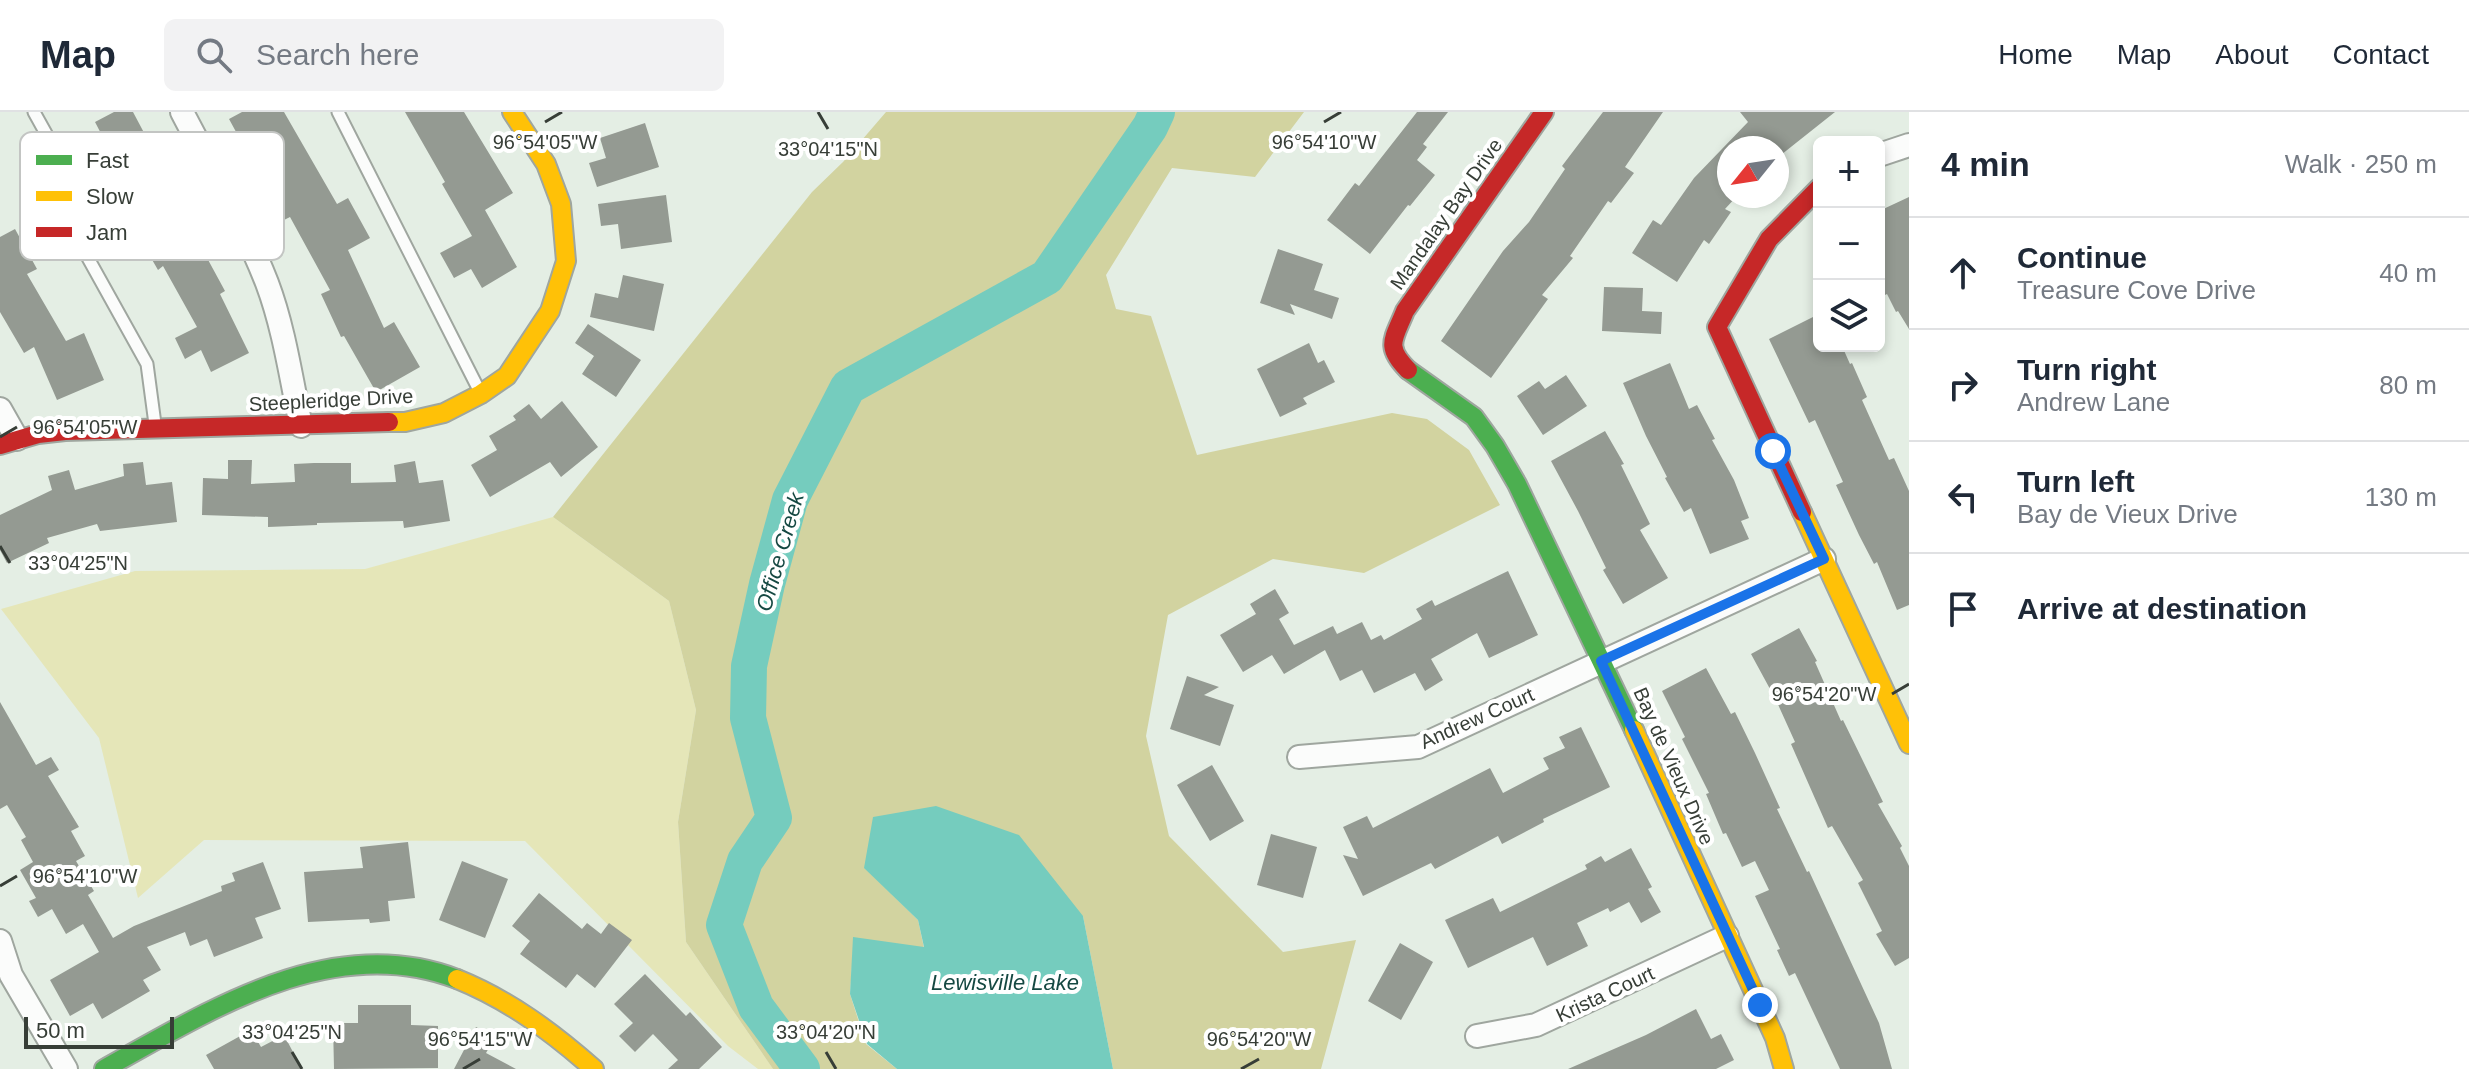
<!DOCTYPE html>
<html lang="en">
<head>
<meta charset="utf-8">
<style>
	body { margin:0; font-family:Arial,sans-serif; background:#f2f2f3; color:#1f2937 }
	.controls { position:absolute; right:24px; top:24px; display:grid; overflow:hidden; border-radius:12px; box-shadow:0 4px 12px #0003 }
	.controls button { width:72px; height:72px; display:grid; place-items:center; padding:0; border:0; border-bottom:2px solid #e0e1e3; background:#fff; color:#1f2937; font:40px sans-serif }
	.compass { position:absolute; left:1717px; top:24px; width:72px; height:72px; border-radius:50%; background:#fff; box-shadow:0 4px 12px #0003; rotate:240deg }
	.scale { position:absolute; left:24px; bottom:20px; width:150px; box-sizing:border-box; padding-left:8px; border:4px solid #373e37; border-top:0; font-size:22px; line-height:28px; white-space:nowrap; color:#373e37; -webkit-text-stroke:6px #fff; paint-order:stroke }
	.stop { position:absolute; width:24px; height:24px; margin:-18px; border:6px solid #1a73e8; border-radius:50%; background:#fff }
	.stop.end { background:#1a73e8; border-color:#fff; box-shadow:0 2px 8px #0008 }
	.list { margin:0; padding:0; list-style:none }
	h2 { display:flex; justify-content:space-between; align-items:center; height:104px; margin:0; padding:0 32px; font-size:34px }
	h2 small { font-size:26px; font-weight:400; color:#747a83 }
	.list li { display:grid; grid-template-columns:52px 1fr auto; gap:24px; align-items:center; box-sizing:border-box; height:112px; padding:0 32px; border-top:2px solid #e0e1e3 }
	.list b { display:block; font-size:30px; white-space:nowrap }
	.list p { margin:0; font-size:26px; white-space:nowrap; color:#747a83 }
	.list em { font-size:26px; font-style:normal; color:#747a83 }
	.icon { flex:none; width:44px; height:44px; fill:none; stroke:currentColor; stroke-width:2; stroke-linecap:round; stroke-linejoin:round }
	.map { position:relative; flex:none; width:1909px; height:957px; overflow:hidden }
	header { display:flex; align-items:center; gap:48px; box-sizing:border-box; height:112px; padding:0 40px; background:#fff; border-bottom:2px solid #e0e1e3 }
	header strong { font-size:38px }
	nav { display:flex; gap:44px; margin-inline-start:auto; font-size:28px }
	.search { width:560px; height:72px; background:#f2f2f3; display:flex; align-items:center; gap:20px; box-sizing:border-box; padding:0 28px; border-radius:12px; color:#747a83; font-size:30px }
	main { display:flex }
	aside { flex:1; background:#fff }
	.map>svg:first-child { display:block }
	.green { fill:#e5e6b8 }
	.forest { fill:#d2d3a0 }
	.water { fill:#75ccbe }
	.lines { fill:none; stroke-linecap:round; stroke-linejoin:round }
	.river { stroke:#75ccbe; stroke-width:36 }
	.building { fill:#949a92 }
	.lane-casing { stroke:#9fa69f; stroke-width:15 }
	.street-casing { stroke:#9fa69f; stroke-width:26 }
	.fast-casing { stroke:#9fa69f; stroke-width:22 }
	.slow-casing { stroke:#9fa69f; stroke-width:22 }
	.jam-casing { stroke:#9fa69f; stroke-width:22 }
	.lane { stroke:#fbfcfb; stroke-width:11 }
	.street { stroke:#fbfcfb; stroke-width:22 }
	.fast { stroke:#4caf50; stroke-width:18 }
	.slow { stroke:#ffc107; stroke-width:18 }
	.jam { stroke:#c62828; stroke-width:18 }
	.route { stroke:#1a73e8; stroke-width:10 }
	.ticks { fill:none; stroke:#373e37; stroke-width:3 }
	.labels { text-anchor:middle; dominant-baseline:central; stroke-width:8; stroke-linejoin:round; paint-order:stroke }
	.street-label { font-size:20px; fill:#373e37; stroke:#fff }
	.water-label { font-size:22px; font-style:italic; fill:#154842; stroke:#fff }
	.key { fill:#fff; stroke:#c3c5c3; stroke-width:2 }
	.key-label { font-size:22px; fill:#373e37 }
	.ticks-label { font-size:20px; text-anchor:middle; fill:#373e37; stroke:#fff; stroke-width:8; stroke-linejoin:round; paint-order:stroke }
</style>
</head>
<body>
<header>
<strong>Map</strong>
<div class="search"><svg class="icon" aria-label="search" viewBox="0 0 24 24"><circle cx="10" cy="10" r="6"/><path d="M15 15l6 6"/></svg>Search here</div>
<nav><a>Home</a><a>Map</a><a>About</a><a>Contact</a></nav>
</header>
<main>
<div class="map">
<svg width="1909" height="957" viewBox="0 0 1909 957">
	<rect width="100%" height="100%" fill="#e4eee4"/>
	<path class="green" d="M 553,405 L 669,489 L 696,598 L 678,710 L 686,830 L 773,957 L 758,957 L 728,934 L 525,729 L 204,728 L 138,786 L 99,626 L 1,497 L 135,459 L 365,457 Z"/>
	<path class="forest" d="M 886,0 L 1304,0 L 1255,65 L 1172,56 L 1106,163 L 1116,197 L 1151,204 L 1197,343 L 1392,301 L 1427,307 L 1469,338 L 1500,393 L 1364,461 L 1273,447 L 1168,503 L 1146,624 L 1169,724 L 1283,840 L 1356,828 L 1321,957 L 1113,957 L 1083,804 L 864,755 L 918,808 L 924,836 L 854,826 L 850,882 L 866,932 L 897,957 L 773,957 L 686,830 L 678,710 L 696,598 L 669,489 L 553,405 L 812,80 L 843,50 Z"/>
	<path class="water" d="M 936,694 L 1019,723 L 1083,804 L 1113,957 L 897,957 L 867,932 L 850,882 L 853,825 L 924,835 L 918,808 L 864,756 L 873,705 Z"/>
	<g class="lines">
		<path class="river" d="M 802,957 L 756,895 L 724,813 L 745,749 L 774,706 L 748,606 L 749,554 L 767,472 L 790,388 L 848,275 L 1047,165 L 1150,15 L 1157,0"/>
	</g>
	<path class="building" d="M 114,0 L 133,0 L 150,32 L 147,34 L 202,132 L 200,133 L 225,179 L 220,182 L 249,241 L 211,260 L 201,238 L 185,247 L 175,226 L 197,215 L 163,154 L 158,158 L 135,118 L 146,112 L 112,52 L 98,60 L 89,42 L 107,33 L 95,10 Z
		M 242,0 L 284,0 L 337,92 L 348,86 L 370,126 L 348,138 L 384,216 L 394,210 L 420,255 L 376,280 L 344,224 L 341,225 L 321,182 L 330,178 L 290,105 L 284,108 L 229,7 Z
		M 405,0 L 464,0 L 513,81 L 485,98 L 517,155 L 482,176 L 471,157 L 454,166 L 440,141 L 472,124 L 442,72 L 445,70 Z
		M 1417,0 L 1448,0 L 1423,32 L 1427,35 L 1417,48 L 1435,63 L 1410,94 L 1408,93 L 1370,142 L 1327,108 L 1355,71 L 1359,74 Z
		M 1603,0 L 1663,0 L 1625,55 L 1634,61 L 1611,91 L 1608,89 L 1570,144 L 1573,146 L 1542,183 L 1548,187 L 1491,266 L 1441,229 L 1503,139 L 1529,110 L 1565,57 L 1562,54 Z
		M 1740,0 L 1835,0 L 1777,46 L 1777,36 L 1729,36 L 1729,84 L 1737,84 L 1725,97 L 1731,100 L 1709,132 L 1704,128 L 1677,170 L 1632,141 L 1653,108 L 1661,113 L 1694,66 L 1748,10 Z
		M 645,11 L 659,55 L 597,75 L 589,51 L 606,46 L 600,26 Z
		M 666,83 L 672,130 L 621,137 L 618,112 L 601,114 L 598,92 Z
		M 1909,85 L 1909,217 L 1898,199 L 1896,200 L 1887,182 L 1879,186 L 1879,99 Z
		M 15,117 L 37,157 L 27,162 L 66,229 L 84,221 L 104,268 L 57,288 L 34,235 L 24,241 L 0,200 L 0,125 Z
		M 1278,137 L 1323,152 L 1314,178 L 1339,186 L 1332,207 L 1290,192 L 1295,203 L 1260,191 Z
		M 623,163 L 664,172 L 654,219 L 590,205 L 595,181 L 618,186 Z
		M 1604,175 L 1643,176 L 1642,199 L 1662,200 L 1661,222 L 1602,219 Z
		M 1819,202 L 1819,234 L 1842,234 L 1850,252 L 1852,251 L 1867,285 L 1862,288 L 1889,348 L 1894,346 L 1909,379 L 1909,493 L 1897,498 L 1877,450 L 1874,452 L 1859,423 L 1836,373 L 1843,370 L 1815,308 L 1809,311 L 1769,227 Z
		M 588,212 L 641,248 L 616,285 L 582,262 L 594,244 L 575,231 Z
		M 1309,231 L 1318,251 L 1324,248 L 1335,270 L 1303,286 L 1307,292 L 1280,305 L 1257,257 Z
		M 1670,251 L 1689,297 L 1697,293 L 1715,327 L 1712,328 L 1734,368 L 1749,406 L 1741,409 L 1749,427 L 1710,442 L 1691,396 L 1684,400 L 1665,366 L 1667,365 L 1646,324 L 1623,271 Z
		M 1566,263 L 1587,294 L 1543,323 L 1517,284 L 1539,269 L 1545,277 Z
		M 562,289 L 598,335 L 561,365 L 550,350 L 490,385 L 471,353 L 497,338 L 489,324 L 516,308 L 513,304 L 529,292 L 541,307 Z
		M 1605,319 L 1624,352 L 1621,353 L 1650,412 L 1640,418 L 1668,466 L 1623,492 L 1603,458 L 1606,456 L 1578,399 L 1551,349 Z
		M 228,348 L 252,348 L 251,372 L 295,370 L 294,352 L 314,351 L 351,351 L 351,371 L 396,370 L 394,353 L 415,349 L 419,371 L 443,368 L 450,409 L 404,416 L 403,409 L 317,411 L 317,413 L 268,415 L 268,405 L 202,403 L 203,366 L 228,367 Z
		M 143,350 L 146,373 L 172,370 L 177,410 L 100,419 L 97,412 L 47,426 L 49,431 L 7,451 L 0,438 L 0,403 L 52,378 L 48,364 L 69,358 L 75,378 L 124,364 L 123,352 Z
		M 1508,459 L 1538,523 L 1489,546 L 1477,521 L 1431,547 L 1443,568 L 1425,579 L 1415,561 L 1374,581 L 1362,558 L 1340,569 L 1325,538 L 1284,562 L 1272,543 L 1243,560 L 1220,523 L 1256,502 L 1250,492 L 1275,477 L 1289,501 L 1279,507 L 1294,533 L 1333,514 L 1337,522 L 1362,510 L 1371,528 L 1381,523 L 1384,528 L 1422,507 L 1416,497 L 1432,488 L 1435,494 Z
		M 1799,516 L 1817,549 L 1815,550 L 1841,609 L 1843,608 L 1883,690 L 1878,692 L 1902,734 L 1900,736 L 1909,754 L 1909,846 L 1895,854 L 1876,822 L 1882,819 L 1858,771 L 1863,768 L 1832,714 L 1828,716 L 1791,632 L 1795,630 L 1776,588 L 1751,542 Z
		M 1706,556 L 1731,602 L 1735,600 L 1755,641 L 1780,696 L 1777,697 L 1807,760 L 1809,759 L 1879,911 L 1892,957 L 1840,957 L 1795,861 L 1789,864 L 1777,838 L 1780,837 L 1755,784 L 1769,778 L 1755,749 L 1742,755 L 1726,721 L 1723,722 L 1706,682 L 1709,681 L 1682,627 L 1685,625 L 1662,579 Z
		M 1187,564 L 1219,575 L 1204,583 L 1234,593 L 1220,634 L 1170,617 Z
		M 0,590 L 36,653 L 51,645 L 59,658 L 48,664 L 79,715 L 71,719 L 85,744 L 76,749 L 94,779 L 88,783 L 113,826 L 134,814 L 222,779 L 221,774 L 235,769 L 232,761 L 263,750 L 281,797 L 255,806 L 263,826 L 214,845 L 207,827 L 190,834 L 185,820 L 147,835 L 161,858 L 143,868 L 150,879 L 102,907 L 93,891 L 70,904 L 50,868 L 99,840 L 83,812 L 66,822 L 52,797 L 38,805 L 29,789 L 36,786 L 20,758 L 33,750 L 21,728 L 26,725 L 7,693 L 0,697 Z
		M 1581,615 L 1610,675 L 1543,707 L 1544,710 L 1502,732 L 1498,724 L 1435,757 L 1431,751 L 1363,784 L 1343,743 L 1358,747 L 1343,715 L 1367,704 L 1373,716 L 1490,656 L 1503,681 L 1549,657 L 1543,646 L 1565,636 L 1559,625 Z
		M 1212,653 L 1244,709 L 1210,729 L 1177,673 Z
		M 1271,722 L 1317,735 L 1303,786 L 1257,773 Z
		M 408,730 L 415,786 L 388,789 L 390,809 L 370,811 L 369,807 L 308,810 L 304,760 L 363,756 L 360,735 Z
		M 1631,736 L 1652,775 L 1648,777 L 1661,800 L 1641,811 L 1629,790 L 1610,800 L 1608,796 L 1577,811 L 1588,834 L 1547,854 L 1533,825 L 1468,856 L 1445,808 L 1493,786 L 1500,800 L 1587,757 L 1585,753 L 1601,744 L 1605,750 Z
		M 462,749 L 508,767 L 485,826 L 439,808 Z
		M 539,781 L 582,817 L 587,811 L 601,822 L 609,811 L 632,828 L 595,876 L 577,862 L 566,876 L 520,842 L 530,829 L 512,814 Z
		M 1400,831 L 1433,850 L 1401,908 L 1368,889 Z
		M 645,862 L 686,904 L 690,900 L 722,935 L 699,957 L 668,957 L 678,948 L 653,922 L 635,940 L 619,924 L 633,911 L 614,892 Z
		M 358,893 L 411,893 L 411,913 L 438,914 L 438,956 L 334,957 L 333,911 L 358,911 Z
		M 1696,897 L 1711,927 L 1721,922 L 1734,948 L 1716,957 L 1568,957 L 1646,923 Z
		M 476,915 L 495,925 L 486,941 L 516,957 L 454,957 Z
		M 251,918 L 261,935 L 284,923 L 302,957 L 214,957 L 206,943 Z"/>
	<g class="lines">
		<g class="lane-casing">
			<path id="lane" d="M 34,0 L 49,27 L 63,101 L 147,252 L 155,312
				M 338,0 L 479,278"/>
		</g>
		<g class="street-casing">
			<path id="street" d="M 182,0 C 211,56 244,112 267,171 C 284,216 291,266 301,314
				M 1879,43 L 1909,33
				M 0,297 L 17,327
				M 1299,645 L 1418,635 L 1824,447
				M 0,829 L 11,863 L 66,957
				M 1477,924 L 1536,913 L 1727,824"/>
		</g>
		<g class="fast-casing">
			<path id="fast" d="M 1408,258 L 1474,305 L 1495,334 L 1517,372 L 1634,618
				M 104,957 C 210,898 333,819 457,867"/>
		</g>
		<g class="slow-casing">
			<path id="slow" d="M 389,310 L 405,310 L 444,301 L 481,282 L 507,264 L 550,199 L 566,149 L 561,92 L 546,52 L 512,0
				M 1802,400 L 1909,632
				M 1634,618 L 1775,926 L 1784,957
				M 457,867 C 509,888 552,920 594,957"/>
		</g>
		<g class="jam-casing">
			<path id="jam" d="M 1408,258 C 1384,234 1394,227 1405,199 L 1544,0
				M 0,333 L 38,322 L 65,319 L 389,310
				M 1802,400 L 1717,215 L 1769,127 L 1819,76"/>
		</g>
		<use href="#lane" class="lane"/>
		<use href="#street" class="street"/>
		<use href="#fast" class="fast"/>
		<use href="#slow" class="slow"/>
		<use href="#jam" class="jam"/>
	</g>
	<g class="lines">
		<path class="route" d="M 1760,893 L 1601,549 L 1824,447 L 1773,339"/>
	</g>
	<path class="ticks" d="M 818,0 L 828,17M 545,10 L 562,0M 1324,10 L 1341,0M 0,325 L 17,315M 0,434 L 10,451M 1892,582 L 1909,572M 0,774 L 17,764M 292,940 L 302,957M 826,940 L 836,957M 463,957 L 480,947M 1241,957 L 1259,947"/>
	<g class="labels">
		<g class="street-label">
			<text transform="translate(1446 102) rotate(-55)">Mandalay Bay Drive</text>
			<text transform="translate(331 288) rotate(-3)">Steepleridge Drive</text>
			<text transform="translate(1477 606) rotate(-24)">Andrew Court</text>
			<text transform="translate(1674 654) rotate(66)">Bay de Vieux Drive</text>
			<text transform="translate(1605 882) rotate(-25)">Krista Court</text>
		</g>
		<g class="water-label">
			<text transform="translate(780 440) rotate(-74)">Office Creek</text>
			<text x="1005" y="870">Lewisville Lake</text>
		</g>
	</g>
	<rect x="20" y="20" width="264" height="128" rx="12" class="key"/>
	<rect x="36" y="43" width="36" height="10" fill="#4caf50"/>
	<rect x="36" y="79" width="36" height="10" fill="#ffc107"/>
	<rect x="36" y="115" width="36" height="10" fill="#c62828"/>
	<g class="key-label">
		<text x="86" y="56">Fast</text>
		<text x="86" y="92">Slow</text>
		<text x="86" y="128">Jam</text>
	</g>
	<g class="ticks-label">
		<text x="545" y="37">96°54'05"W</text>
		<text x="1324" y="37">96°54'10"W</text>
		<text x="828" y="44">33°04'15"N</text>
		<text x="85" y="322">96°54'05"W</text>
		<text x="78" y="458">33°04'25"N</text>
		<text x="1824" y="589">96°54'20"W</text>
		<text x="85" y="771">96°54'10"W</text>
		<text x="292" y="927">33°04'25"N</text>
		<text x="826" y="927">33°04'20"N</text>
		<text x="480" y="934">96°54'15"W</text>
		<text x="1259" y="934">96°54'20"W</text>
	</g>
</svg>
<div class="controls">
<button>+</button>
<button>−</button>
<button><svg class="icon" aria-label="layers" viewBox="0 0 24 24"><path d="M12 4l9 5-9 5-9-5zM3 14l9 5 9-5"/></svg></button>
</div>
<svg class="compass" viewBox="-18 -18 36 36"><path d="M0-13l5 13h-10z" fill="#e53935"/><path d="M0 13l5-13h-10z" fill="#747a83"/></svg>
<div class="scale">50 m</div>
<div class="stop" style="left:1773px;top:339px"></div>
<div class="stop end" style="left:1760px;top:893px"></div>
</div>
<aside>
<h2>4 min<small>Walk · 250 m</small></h2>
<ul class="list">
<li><svg class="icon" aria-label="ahead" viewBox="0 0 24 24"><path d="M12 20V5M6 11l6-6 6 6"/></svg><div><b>Continue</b><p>Treasure Cove Drive</p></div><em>40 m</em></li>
<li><svg class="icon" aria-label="right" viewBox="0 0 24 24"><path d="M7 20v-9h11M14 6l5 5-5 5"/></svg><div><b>Turn right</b><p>Andrew Lane</p></div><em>80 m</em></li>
<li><svg class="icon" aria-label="left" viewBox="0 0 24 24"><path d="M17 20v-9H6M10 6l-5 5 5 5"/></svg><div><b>Turn left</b><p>Bay de Vieux Drive</p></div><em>130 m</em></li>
<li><svg class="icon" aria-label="arrive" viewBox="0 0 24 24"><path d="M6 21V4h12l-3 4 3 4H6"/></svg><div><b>Arrive at destination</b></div></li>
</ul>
</aside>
</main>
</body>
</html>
